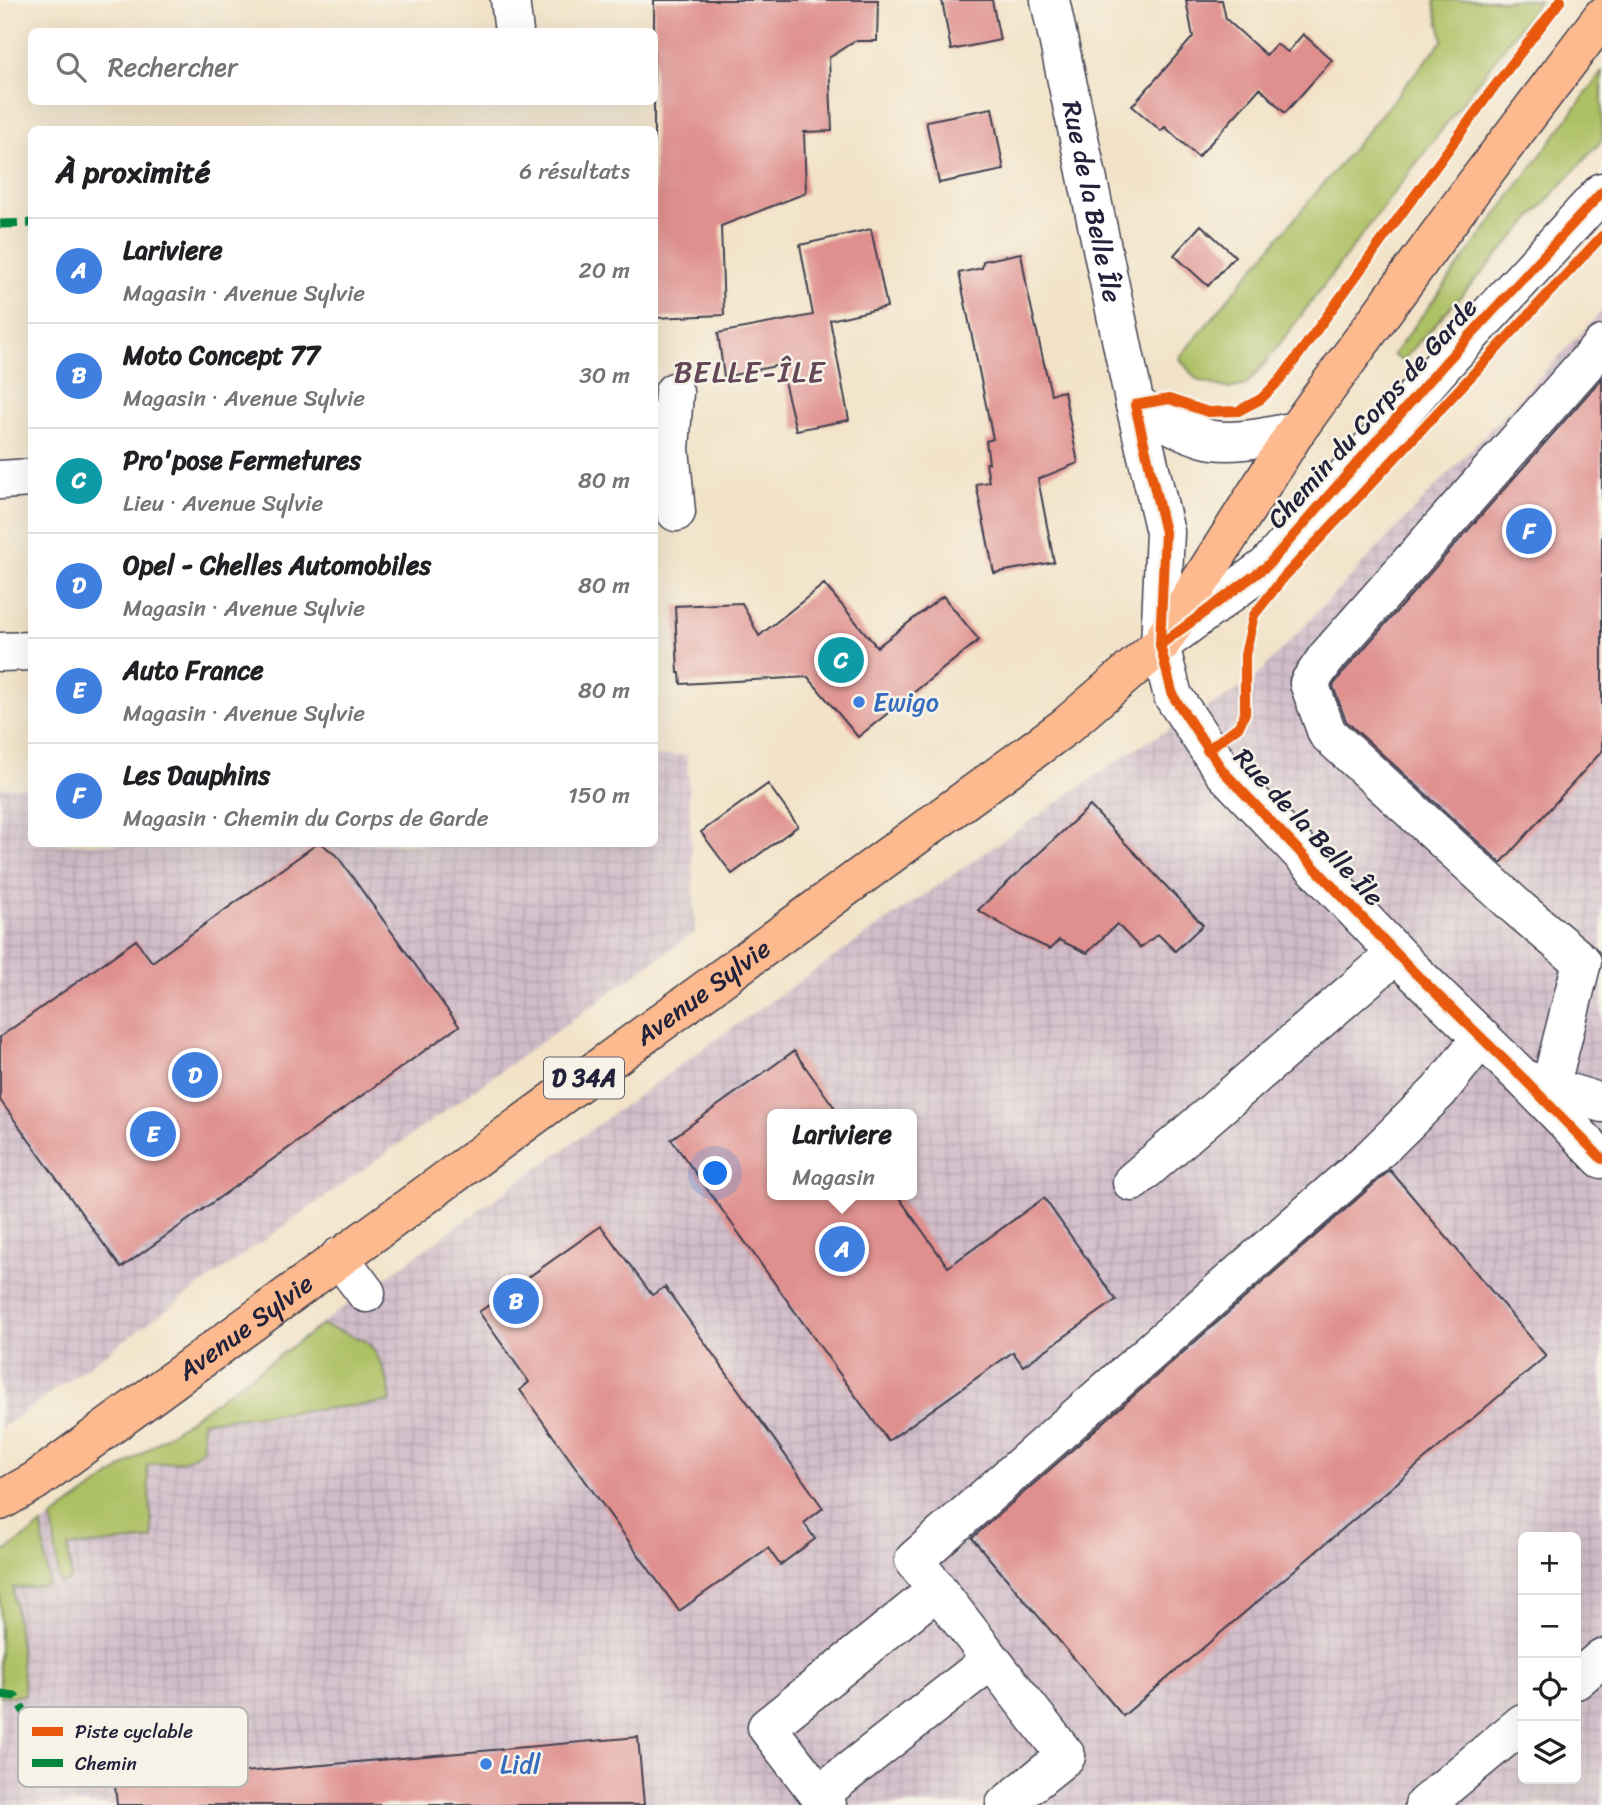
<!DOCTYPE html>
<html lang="fr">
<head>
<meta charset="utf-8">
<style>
	body { margin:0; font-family:Sriracha,sans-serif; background:#f2f2f2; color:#202124 }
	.controls { position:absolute; right:21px; bottom:21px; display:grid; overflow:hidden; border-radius:10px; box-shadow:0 7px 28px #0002 }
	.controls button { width:63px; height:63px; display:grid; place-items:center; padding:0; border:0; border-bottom:2px solid #e0e0e0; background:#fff; color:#202124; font:35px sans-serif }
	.you { position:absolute; left:716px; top:1174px; width:24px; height:24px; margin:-18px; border:5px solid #fff; border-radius:50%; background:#1a73e8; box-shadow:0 0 0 10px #1a73e833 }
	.badge { display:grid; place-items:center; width:46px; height:46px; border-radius:50%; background:#c8321e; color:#fff; font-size:23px; font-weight:700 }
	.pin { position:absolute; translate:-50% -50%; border:4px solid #fff; box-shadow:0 2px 7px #0006 }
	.popup { position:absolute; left:767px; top:1109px; width:150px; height:91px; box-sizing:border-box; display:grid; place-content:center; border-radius:10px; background:#fff; filter:drop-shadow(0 2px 5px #0005); font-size:23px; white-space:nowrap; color:#757577 }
	.popup b { font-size:26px; color:#202124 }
	.popup::after { content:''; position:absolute; left:50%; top:100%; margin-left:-14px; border:14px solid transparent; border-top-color:#fff }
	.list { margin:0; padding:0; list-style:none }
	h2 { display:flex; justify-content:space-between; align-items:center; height:91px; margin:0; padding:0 28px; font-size:30px }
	h2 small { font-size:23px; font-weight:400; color:#757577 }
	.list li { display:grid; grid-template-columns:46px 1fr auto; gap:21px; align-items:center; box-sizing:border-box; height:105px; padding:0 28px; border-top:2px solid #e0e0e0 }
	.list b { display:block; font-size:26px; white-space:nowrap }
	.list p { margin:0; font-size:23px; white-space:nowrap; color:#757577 }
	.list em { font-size:23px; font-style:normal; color:#757577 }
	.icon { flex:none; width:38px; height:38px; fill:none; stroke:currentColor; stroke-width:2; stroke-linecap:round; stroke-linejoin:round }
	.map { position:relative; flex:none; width:1602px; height:1805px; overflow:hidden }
	.search { position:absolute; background:#fff; box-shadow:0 7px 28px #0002; left:28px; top:28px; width:630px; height:77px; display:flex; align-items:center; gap:18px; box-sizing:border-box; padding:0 24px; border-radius:10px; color:#757577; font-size:26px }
	.panel { position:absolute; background:#fff; box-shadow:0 7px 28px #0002; left:28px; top:126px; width:630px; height:721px; border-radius:10px }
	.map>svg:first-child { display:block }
	.industrial { fill:url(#industrial-grid); fill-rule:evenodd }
	.grass { fill:#adc064; stroke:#687150; stroke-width:2 }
	.building { fill:#df908e }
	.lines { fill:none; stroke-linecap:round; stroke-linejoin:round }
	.minor-casing { stroke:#413f50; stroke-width:41 }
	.major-casing { stroke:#413f50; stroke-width:41 }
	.minor { stroke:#fff; stroke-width:38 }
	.major { stroke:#fcba8e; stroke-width:38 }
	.quiet { stroke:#00873e; stroke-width:9; stroke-dasharray:18 9; stroke-linecap:butt }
	.cycleway-casing { stroke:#f7f3e8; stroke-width:15 }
	.cycleway { stroke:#e8590c; stroke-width:10 }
	.shop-dot { fill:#3f7fe0; stroke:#f7f3e8; stroke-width:2.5 }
	.labels { text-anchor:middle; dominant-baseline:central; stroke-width:5; stroke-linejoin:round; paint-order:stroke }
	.shield { fill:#f7f3e8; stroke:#62616f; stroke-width:2 }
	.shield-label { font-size:24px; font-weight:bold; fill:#22223b }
	.street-label { font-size:26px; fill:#22223b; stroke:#f7f3e8 }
	.shop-label { font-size:26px; fill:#366cbe; stroke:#f7f3e8; text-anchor:start }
	.quarter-label { font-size:30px; letter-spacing:2px; fill:#644858; stroke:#f7f3e8 }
	.key { fill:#f7f3e8; stroke:#b7b4b4; stroke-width:2 }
	.key-label { font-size:19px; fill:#22223b }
</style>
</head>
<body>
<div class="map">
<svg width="1602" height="1805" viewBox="0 0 1602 1805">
	<defs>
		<pattern id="industrial-grid" width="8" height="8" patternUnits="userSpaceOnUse" patternTransform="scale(1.75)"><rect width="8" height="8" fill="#d1bdc9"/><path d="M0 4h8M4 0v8" fill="none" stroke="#b3a2ae"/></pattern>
	</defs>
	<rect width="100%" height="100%" fill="#f7f3e8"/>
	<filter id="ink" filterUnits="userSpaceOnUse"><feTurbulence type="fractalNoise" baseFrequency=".0143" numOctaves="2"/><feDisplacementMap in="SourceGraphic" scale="14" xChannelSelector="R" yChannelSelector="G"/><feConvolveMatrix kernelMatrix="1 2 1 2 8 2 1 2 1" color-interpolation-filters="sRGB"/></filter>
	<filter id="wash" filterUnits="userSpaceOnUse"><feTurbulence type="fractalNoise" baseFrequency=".00686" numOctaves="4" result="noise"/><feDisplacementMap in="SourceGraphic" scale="28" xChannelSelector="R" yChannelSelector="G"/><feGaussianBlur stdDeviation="1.57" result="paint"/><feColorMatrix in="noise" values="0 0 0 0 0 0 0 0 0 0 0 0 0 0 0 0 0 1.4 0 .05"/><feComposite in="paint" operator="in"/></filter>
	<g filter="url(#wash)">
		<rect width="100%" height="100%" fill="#f2e3c8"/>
		<path class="industrial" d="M 1602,311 L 1602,1805 L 0,1805 L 0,1555 L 739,1023 L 1130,752 L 1250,683 ZM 772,1114 L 912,1114 L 912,1195 L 772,1195 ZM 1523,1537 L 1576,1537 L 1576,1779 L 1523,1779 Z
			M 687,755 L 695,932 L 0,1429 L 0,788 L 31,786 L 32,844 L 654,844 L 655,756 Z"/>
		<path class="grass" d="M 1436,0 L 1540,0 L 1265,363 L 1246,385 L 1229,389 L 1197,380 L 1179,358 L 1443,40 L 1434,2 Z
			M 1602,72 L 1602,140 L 1402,361 L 1393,355 Z
			M 322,1325 L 366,1341 C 382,1358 389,1380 391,1402 L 202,1421 L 203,1447 C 190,1465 167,1462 147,1465 L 153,1539 L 68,1547 L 71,1578 L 67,1582 L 59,1583 L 52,1518 Z
			M 42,1525 L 48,1585 L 13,1588 L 25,1695 L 0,1697 L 0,1555 Z"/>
		<g id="blocks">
			<path class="building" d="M 654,0 L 878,0 L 877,41 L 854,41 L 829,58 L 832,131 L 804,132 L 806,193 L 721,226 L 724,315 L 654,318 Z
				M 942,0 L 992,0 L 1000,40 L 951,50 Z
				M 1186,0 L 1222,0 L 1226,19 L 1266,55 L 1276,44 L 1288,52 L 1303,34 L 1332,60 L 1285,113 L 1260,88 L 1198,157 L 1165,127 L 1161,131 L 1132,106 L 1193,37 Z
				M 992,108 L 1004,170 L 939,183 L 926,121 Z
				M 1201,225 L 1235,256 L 1208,286 L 1174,255 Z
				M 871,229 L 887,307 L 830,320 L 849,420 L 796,430 L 780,365 L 724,377 L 718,333 L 813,315 L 800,245 Z
				M 1021,253 L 1028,293 L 1051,394 L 1064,391 L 1078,463 L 1038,479 L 1054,562 L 994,573 L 976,484 L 989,482 L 986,463 L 989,463 L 986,441 L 993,439 L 959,273 L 982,268 L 983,261 Z
				M 1602,378 L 1602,751 L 1501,863 L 1346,721 L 1333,686 L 1344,671 Z
				M 824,584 L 877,647 L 943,596 L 979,640 L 858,737 L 808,677 L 681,684 L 680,673 L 678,673 L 675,606 L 742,603 L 759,636 Z
				M 768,784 L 798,826 L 732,874 L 701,832 Z
				M 1090,806 L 1203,925 L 1175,951 L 1158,934 L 1140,948 L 1117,924 L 1087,953 L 1059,940 L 1050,949 L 1020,935 L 978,910 Z
				M 317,844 L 322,844 L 338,857 L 459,1026 L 121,1268 L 0,1100 L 0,1037 L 136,940 L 152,962 Z
				M 794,1051 L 839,1114 L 772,1114 L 772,1195 L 897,1195 L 948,1267 L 1044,1198 L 1116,1300 L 1023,1366 L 1013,1352 L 888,1441 L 671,1139 Z
				M 1390,1170 L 1546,1356 L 1123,1716 L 972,1538 Z
				M 601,1226 L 652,1295 L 665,1287 L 823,1508 L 804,1523 L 815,1539 L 780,1565 L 768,1548 L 679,1611 L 520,1390 L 529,1382 L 479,1312 Z
				M 638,1737 L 644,1805 L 117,1805 L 112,1756 L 230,1745 L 233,1773 Z"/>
		</g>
	</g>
	<g filter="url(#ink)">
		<use href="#blocks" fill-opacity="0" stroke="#413f50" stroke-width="2"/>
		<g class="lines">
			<g class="minor-casing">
				<g id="minor">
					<path d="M 510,0 L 514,32"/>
					<path id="s1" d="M 1050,0 L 1135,405 L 1165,532 L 1160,645 L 1173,696 L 1223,771 L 1412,970 L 1525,1080 L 1602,1159"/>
					<path d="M 674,392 L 670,449 L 676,512"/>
					<path d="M 1135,405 C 1157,417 1180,431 1204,438 C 1231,446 1269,436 1296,431"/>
					<path d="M 0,480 L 32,478"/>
					<path d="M 1162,644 L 1267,566 L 1444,364 L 1602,192"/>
					<path d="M 0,652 L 32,651"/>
					<path d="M 1530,1081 L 1602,1103"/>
					<path d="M 1550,1088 L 1582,962 L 1520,910 L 1327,733 L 1309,683 L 1327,657 L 1602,345"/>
					<path d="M 1132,1182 L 1396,954"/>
					<path d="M 339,1257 L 366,1293"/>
					<path d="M 1576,1680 L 1602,1658"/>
					<path d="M 819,1795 L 991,1660"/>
					<path d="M 827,1805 L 767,1727 L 937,1590"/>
					<path d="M 1005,1805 L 1066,1756 L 914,1560 L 1372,1157 L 1439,1091 L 1481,1038"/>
					<path d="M 1424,1805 L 1523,1723"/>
				</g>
			</g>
			<g class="major-casing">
				<g id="major">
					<path id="s2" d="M 0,1501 L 35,1481 L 1066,726 L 1160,645 L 1296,431 L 1472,189 L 1602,17"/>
				</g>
			</g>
			<use href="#minor" class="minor"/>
			<use href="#major" class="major"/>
			<path class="quiet" d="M 0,224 L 32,223
				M 0,1694 L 15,1696 L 35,1730"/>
			<g class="cycleway-casing">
				<path id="cycleway" d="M 1561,0 L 1491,91 L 1281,379 L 1261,399 L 1238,411 L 1208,412 L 1169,399 L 1135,405 L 1165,532 L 1160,645 L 1173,696 L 1223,771 L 1412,970 L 1525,1080 L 1602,1159
					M 1160,645 L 1267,566 L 1444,364 L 1602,192
					M 1207,750 L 1239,726 L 1245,713 L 1245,655 L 1254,615 L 1284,577 L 1602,236"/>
			</g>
			<use href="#cycleway" class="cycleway"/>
		</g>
	</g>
	<g class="shop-dot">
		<circle cx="859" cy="702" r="7"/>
		<circle cx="486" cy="1764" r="7"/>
	</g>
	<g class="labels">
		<rect class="shield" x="544" y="1057.5" width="80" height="41" rx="5"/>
		<g class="shield-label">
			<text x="584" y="1078">D 34A</text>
		</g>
		<g class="street-label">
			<text stroke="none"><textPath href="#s1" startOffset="206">Rue de la Belle Île</textPath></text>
			<text transform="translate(1372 413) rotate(-48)">Chemin du Corps de Garde</text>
			<text transform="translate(1309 827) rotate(47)">Rue de la Belle Île</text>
			<text stroke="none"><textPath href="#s2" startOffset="868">Avenue Sylvie</textPath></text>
			<text stroke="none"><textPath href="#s2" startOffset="301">Avenue Sylvie</textPath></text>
		</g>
		<g class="shop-label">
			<text x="873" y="702">Ewigo</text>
			<text x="500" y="1764">Lidl</text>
		</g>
		<g class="quarter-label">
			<text x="750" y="372">BELLE-ÎLE</text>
		</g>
	</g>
	<rect x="18" y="1707" width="230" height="80" rx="10" class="key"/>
	<rect x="32" y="1727" width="31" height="9" fill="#e8590c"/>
	<rect x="32" y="1759" width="31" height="8" fill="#00873e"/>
	<g class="key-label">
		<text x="75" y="1738">Piste cyclable</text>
		<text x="75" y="1770">Chemin</text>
	</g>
</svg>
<div class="controls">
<button>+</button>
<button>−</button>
<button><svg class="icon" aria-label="locate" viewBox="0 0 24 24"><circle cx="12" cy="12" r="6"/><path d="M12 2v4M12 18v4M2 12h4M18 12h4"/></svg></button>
<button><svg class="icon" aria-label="layers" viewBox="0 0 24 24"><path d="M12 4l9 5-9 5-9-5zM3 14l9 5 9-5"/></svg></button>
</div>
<div class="you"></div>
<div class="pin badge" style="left:842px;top:1249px;background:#3f7fe0">A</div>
<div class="popup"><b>Lariviere</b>Magasin</div>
<div class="pin badge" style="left:516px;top:1301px;background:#3f7fe0">B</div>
<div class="pin badge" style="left:841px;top:660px;background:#0f9aa8">C</div>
<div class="pin badge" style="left:195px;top:1075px;background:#3f7fe0">D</div>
<div class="pin badge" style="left:153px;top:1134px;background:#3f7fe0">E</div>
<div class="pin badge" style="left:1529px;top:531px;background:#3f7fe0">F</div>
<div class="search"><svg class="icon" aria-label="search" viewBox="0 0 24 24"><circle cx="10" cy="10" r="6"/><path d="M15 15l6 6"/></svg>Rechercher</div>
<section class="panel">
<h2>À proximité<small>6 résultats</small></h2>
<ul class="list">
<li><span class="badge" style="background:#3f7fe0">A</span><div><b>Lariviere</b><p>Magasin · Avenue Sylvie</p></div><em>20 m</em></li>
<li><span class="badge" style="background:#3f7fe0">B</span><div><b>Moto Concept 77</b><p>Magasin · Avenue Sylvie</p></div><em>30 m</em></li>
<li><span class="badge" style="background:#0f9aa8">C</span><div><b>Pro'pose Fermetures</b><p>Lieu · Avenue Sylvie</p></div><em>80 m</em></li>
<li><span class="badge" style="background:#3f7fe0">D</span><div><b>Opel - Chelles Automobiles</b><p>Magasin · Avenue Sylvie</p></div><em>80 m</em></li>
<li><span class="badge" style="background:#3f7fe0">E</span><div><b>Auto France</b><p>Magasin · Avenue Sylvie</p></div><em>80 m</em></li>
<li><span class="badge" style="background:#3f7fe0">F</span><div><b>Les Dauphins</b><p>Magasin · Chemin du Corps de Garde</p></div><em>150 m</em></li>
</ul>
</section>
</div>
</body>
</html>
